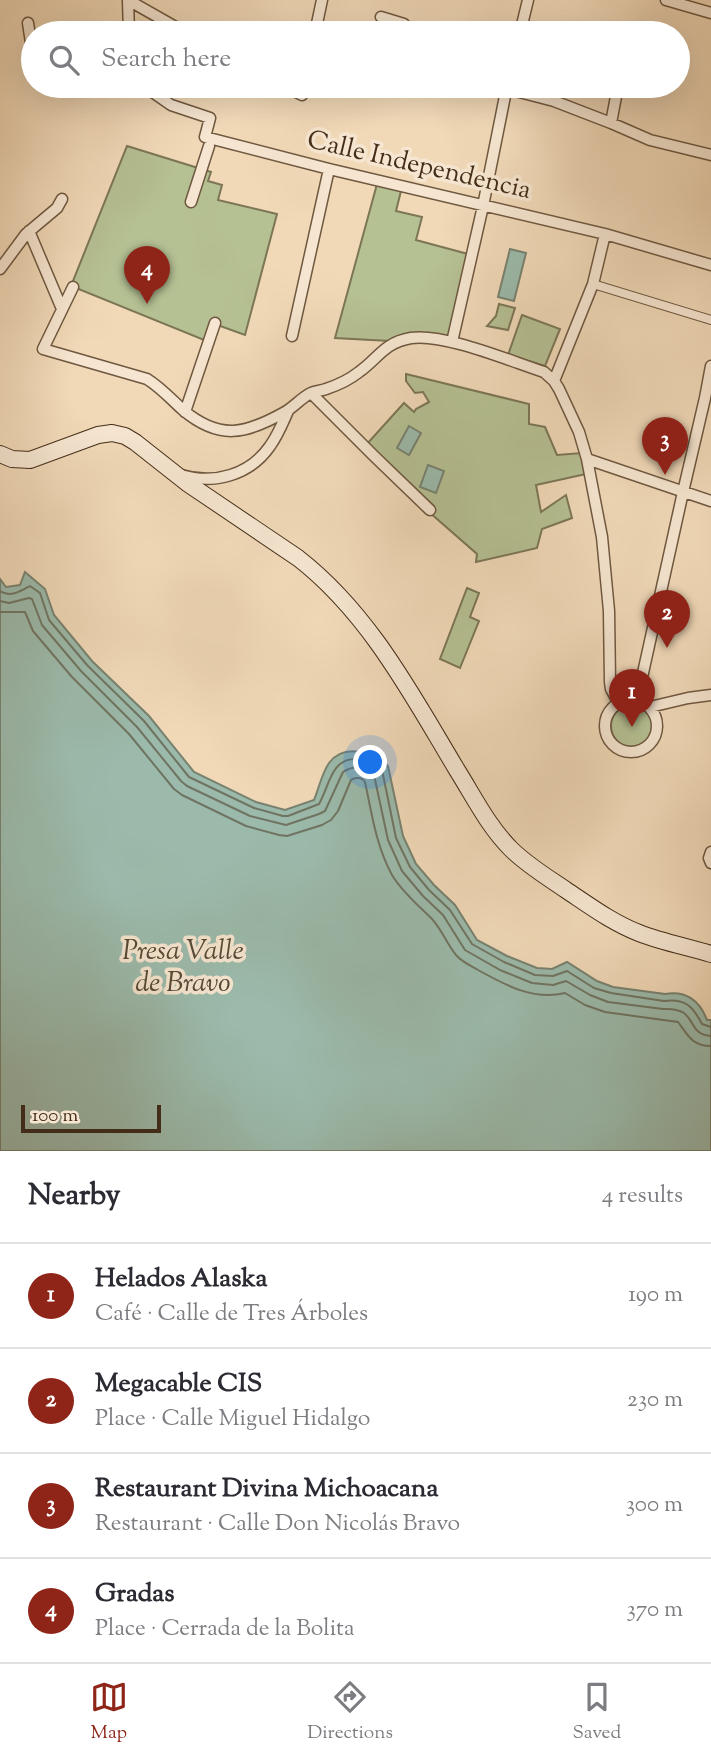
<!DOCTYPE html>
<html lang="en">
<head>
<meta charset="utf-8">
<style>
	body { margin:0; font-family:"Sorts Mill Goudy",serif; background:#f2f2f3; color:#2b2b33 }
	.scale { position:absolute; left:21px; bottom:18px; width:140px; box-sizing:border-box; padding-left:7px; border:4px solid #442d18; border-top:0; font-size:19px; line-height:24px; white-space:nowrap; color:#442d18; -webkit-text-stroke:5px #f6e6d1; paint-order:stroke }
	.you { position:absolute; left:371px; top:763px; width:24px; height:24px; margin:-18px; border:5px solid #fff; border-radius:50%; background:#1a73e8; box-shadow:0 0 0 10px #1a73e833 }
	.badge { display:grid; place-items:center; width:46px; height:46px; border-radius:50%; background:#8f2418; color:#fff; font-size:23px; font-weight:700 }
	.pin { position:absolute; translate:-50% -58px; filter:drop-shadow(0 2px 4px #0008) }
	.pin::after { content:''; position:absolute; top:37px; width:24px; height:21px; background:inherit; clip-path:polygon(0 0,100% 0,50% 100%) }
	.list { margin:0; padding:0; list-style:none }
	h2 { display:flex; justify-content:space-between; align-items:center; height:91px; margin:0; padding:0 28px; font-size:30px }
	h2 small { font-size:23px; font-weight:400; color:#7c7c81 }
	.list li { display:grid; grid-template-columns:46px 1fr auto; gap:21px; align-items:center; box-sizing:border-box; height:105px; padding:0 28px; border-top:2px solid #e1e1e2 }
	.list b { display:block; font-size:26px; white-space:nowrap }
	.list p { margin:0; font-size:23px; white-space:nowrap; color:#7c7c81 }
	.list em { font-size:23px; font-style:normal; color:#7c7c81 }
	.icon { flex:none; width:38px; height:38px; fill:none; stroke:currentColor; stroke-width:2; stroke-linecap:round; stroke-linejoin:round }
	.map { position:relative; flex:none; width:711px; height:1151px; overflow:hidden }
	.search { position:absolute; background:#fff; box-shadow:0 7px 28px #0002; left:21px; right:21px; top:21px; height:77px; display:flex; align-items:center; gap:18px; box-sizing:border-box; padding:0 24px; border-radius:38px; color:#7c7c81; font-size:26px }
	.sheet { height:511px; background:#fff }
	nav { display:flex; justify-content:space-around; align-items:center; box-sizing:border-box; height:98px; border-top:2px solid #e1e1e2; background:#fff; font-size:19px; color:#7c7c81 }
	nav a { display:grid; justify-items:center; gap:4px }
	nav .on { color:#8f2418 }
	.map>svg:first-child { display:block }
	.green { fill:#b5c093; stroke:#7c7656; stroke-width:2 }
	.water { fill:#9bbaab; stroke:#788270; stroke-width:2 }
	.lines { fill:none; stroke-linecap:round; stroke-linejoin:round }
	.shore { stroke:#707462; stroke-width:2 }
	.pedestrian-casing { stroke:#6f5840; stroke-width:10 }
	.minor-casing { stroke:#6f5840; stroke-width:13 }
	.secondary-casing { stroke:#442d18; stroke-width:18 }
	.pedestrian { stroke:#f6e6d1; stroke-width:8 }
	.minor { stroke:#f6e6d1; stroke-width:10 }
	.secondary { stroke:#f6e6d1; stroke-width:16 }
	.labels { text-anchor:middle; dominant-baseline:central; stroke-width:7; stroke-linejoin:round; paint-order:stroke }
	.street-label { font-size:26px; fill:#442d18; stroke:#f6e6d1 }
	.water-label { font-size:28px; font-style:italic; fill:#554935; stroke:#f6e6d1 }
</style>
</head>
<body>
<div class="map">
<svg width="711" height="1151" viewBox="0 0 711 1151">
	<rect width="100%" height="100%" fill="#f1d9b8"/>
	<filter id="stains"><feTurbulence type="fractalNoise" baseFrequency=".00286" numOctaves="4"/><feColorMatrix values="0 0 0 0 .2 0 0 0 0 .09 0 0 0 0 .02 0 0 0 .5 -.17"/></filter>
	<radialGradient id="worn" r=".72"><stop offset=".6" stop-color="#630" stop-opacity="0"/><stop offset="1" stop-color="#630" stop-opacity=".3"/></radialGradient>
	<path class="green" d="M 127,146 L 211,172 L 208,181 L 222,185 L 218,200 L 277,214 L 245,335 L 212,323 L 204,340 L 71,286 Z
		M 377,184 L 401,191 L 396,211 L 422,217 L 416,240 L 468,254 L 449,336 L 390,341 L 335,338 Z
		M 499,304 L 515,308 L 508,330 L 487,326 L 496,316 Z
		M 522,315 L 560,329 L 545,366 L 508,355 Z
		M 406,374 L 529,404 L 529,424 L 545,427 L 557,455 L 582,453 L 586,474 L 536,485 L 541,512 L 566,495 L 572,518 L 542,529 L 537,548 L 476,562 L 477,554 L 421,505 L 366,445 L 404,403 L 414,412 L 416,409 L 429,402 L 423,392 L 415,393 L 406,381 Z
		M 467,588 L 479,593 L 470,617 L 479,621 L 460,668 L 440,659 Z
		M611 726a21 21 0 1 1 42 0a21 21 0 1 1-42 0Z"/>
	<path class="water" d="M 510,249 L 526,253 L 514,301 L 498,297 Z
		M 409,426 L 421,433 L 409,455 L 397,448 Z
		M 428,465 L 444,471 L 436,493 L 420,487 Z
		M 25,572 L 45,589 L 54,615 L 92,661 L 149,716 L 194,772 L 256,802 L 285,810 L 314,800 C 319,788 322,773 329,763 C 344,743 374,752 388,766 L 403,836 L 416,864 L 434,885 L 455,905 L 477,940 L 507,956 L 537,968 L 552,969 L 567,962 L 597,981 L 613,987 L 665,994 C 686,990 700,1001 707,1020 L 711,1020 L 711,1151 L 0,1151 L 0,579 L 6,587 L 20,585 Z"/>
	<g class="lines">
		<path class="shore" d="M 0,591 C 10,598 21,591 30,586 L 40,593 L 49,620 L 87,665 L 144,721 L 189,777 L 254,808 L 283,816 L 288,816 L 319,804 C 329,787 331,758 356,759 C 367,759 375,763 382,770 L 396,838 L 410,867 L 429,890 L 450,910 L 472,944 L 504,962 L 535,975 L 553,976 L 567,971 L 594,988 L 611,993 L 664,1001 C 686,998 693,1007 702,1024 L 711,1027
			M 0,601 L 9,603 L 29,598 L 32,599 L 42,625 L 81,671 L 137,727 L 181,781 L 187,786 L 250,816 L 286,825 L 319,814 L 325,811 L 343,772 C 354,765 365,767 374,775 L 388,840 L 402,871 L 423,896 L 443,915 L 465,950 L 500,970 L 532,983 L 553,985 L 566,981 L 590,995 L 608,1002 L 663,1009 C 700,1007 684,1034 711,1036
			M 0,612 L 25,612 L 33,631 L 72,677 L 129,734 L 174,789 L 182,795 L 246,826 L 279,835 L 287,836 L 322,825 L 331,820 L 338,811 L 351,780 C 355,777 362,777 365,782 C 372,814 376,846 392,875 C 402,892 419,906 432,919 C 442,930 447,944 456,955 C 462,962 471,966 478,970 C 505,985 534,1001 565,993 L 585,1005 L 605,1012 L 678,1022 C 688,1035 692,1046 711,1046"/>
		<g class="pedestrian-casing">
			<path id="pedestrian" d="M 593,284 L 711,320"/>
		</g>
		<g class="minor-casing">
			<path id="minor" d="M 128,0 L 186,33
				M 128,0 L 129,33
				M 666,0 L 711,13
				M 381,17 L 404,24 L 401,33
				M 28,23 L 33,56
				M 315,33 L 322,0
				M 520,33 L 528,0
				M 146,86 L 148,89 L 171,105 L 210,118 L 205,137 L 329,169 L 605,234 L 711,265
				M 284,86 L 302,95 L 304,86
				M 496,86 L 554,101 L 611,123 L 650,140 L 711,155
				M 611,123 L 618,86
				M 191,202 L 209,146
				M 29,231 L 62,309
				M 0,269 L 26,234 L 57,208 L 62,199
				M 73,287 L 43,349 L 147,379 C 160,387 171,399 183,410 C 220,441 246,434 285,412 C 294,407 301,398 311,393 C 315,391 321,391 326,389 C 338,385 349,380 359,372 C 379,358 383,343 411,338 C 444,333 510,361 544,372 L 554,381 L 559,389 L 579,432 L 587,459 L 602,537 L 609,611 L 610,682 L 611,689 L 618,702
				M 292,336 L 329,169
				M 452,342 L 483,206 L 507,86
				M 554,381 L 593,284 L 605,234
				M 311,393 L 374,456 L 430,510
				M 185,412 L 215,323
				M 587,459 L 711,501
				M 181,475 C 214,485 250,475 270,446 C 278,435 283,422 288,411
				M605 726a26 26 0 1 1 52 0a26 26 0 1 1-52 0Z
				M 637,700 L 683,492 L 705,398 L 711,366
				M 650,707 L 688,698 L 711,695
				M 711,852 L 709,858 L 711,863"/>
		</g>
		<g class="secondary-casing">
			<path id="secondary" d="M 0,454 L 12,459 L 30,460 L 98,435 L 112,433 L 125,436 L 135,442 L 187,483 L 298,558 C 369,613 412,695 457,770 C 474,797 488,826 511,849 C 527,865 547,877 566,890 C 590,906 613,923 639,933 C 662,942 688,947 711,954"/>
		</g>
		<use href="#pedestrian" class="pedestrian"/>
		<use href="#minor" class="minor"/>
		<use href="#secondary" class="secondary"/>
	</g>
	<g class="labels">
		<g class="street-label">
			<text transform="translate(419 166) rotate(13)">Calle Independencia</text>
		</g>
		<g class="water-label">
			<text x="183" y="952">Presa Valle<tspan x="183" dy="32">de Bravo</tspan></text>
		</g>
	</g>
	<rect width="100%" height="100%" filter="url(#stains)"/>
	<rect width="100%" height="100%" fill="url(#worn)"/>
</svg>
<div class="scale">100 m</div>
<div class="you"></div>
<div class="pin badge" style="left:632px;top:727px">1</div>
<div class="pin badge" style="left:667px;top:648px">2</div>
<div class="pin badge" style="left:665px;top:475px">3</div>
<div class="pin badge" style="left:147px;top:304px">4</div>
<div class="search"><svg class="icon" aria-label="search" viewBox="0 0 24 24"><circle cx="10" cy="10" r="6"/><path d="M15 15l6 6"/></svg>Search here</div>
</div>
<section class="sheet">
<h2>Nearby<small>4 results</small></h2>
<ul class="list">
<li><span class="badge">1</span><div><b>Helados Alaska</b><p>Café · Calle de Tres Árboles</p></div><em>190 m</em></li>
<li><span class="badge">2</span><div><b>Megacable CIS</b><p>Place · Calle Miguel Hidalgo</p></div><em>230 m</em></li>
<li><span class="badge">3</span><div><b>Restaurant Divina Michoacana</b><p>Restaurant · Calle Don Nicolás Bravo</p></div><em>300 m</em></li>
<li><span class="badge">4</span><div><b>Gradas</b><p>Place · Cerrada de la Bolita</p></div><em>370 m</em></li>
</ul>
</section>
<nav>
<a class="on"><svg class="icon" aria-label="map" viewBox="0 0 24 24"><path d="M3 6l6-2 6 2 6-2v14l-6 2-6-2-6 2zM9 4v14M15 6v14"/></svg>Map</a>
<a><svg class="icon" aria-label="directions" viewBox="0 0 24 24"><path d="M12 3l9 9-9 9-9-9zM9 14v-3h6M13 9l2 2-2 2"/></svg>Directions</a>
<a><svg class="icon" aria-label="saved" viewBox="0 0 24 24"><path d="M7 4h10v16l-5-4-5 4z"/></svg>Saved</a>
</nav>
</body>
</html>
